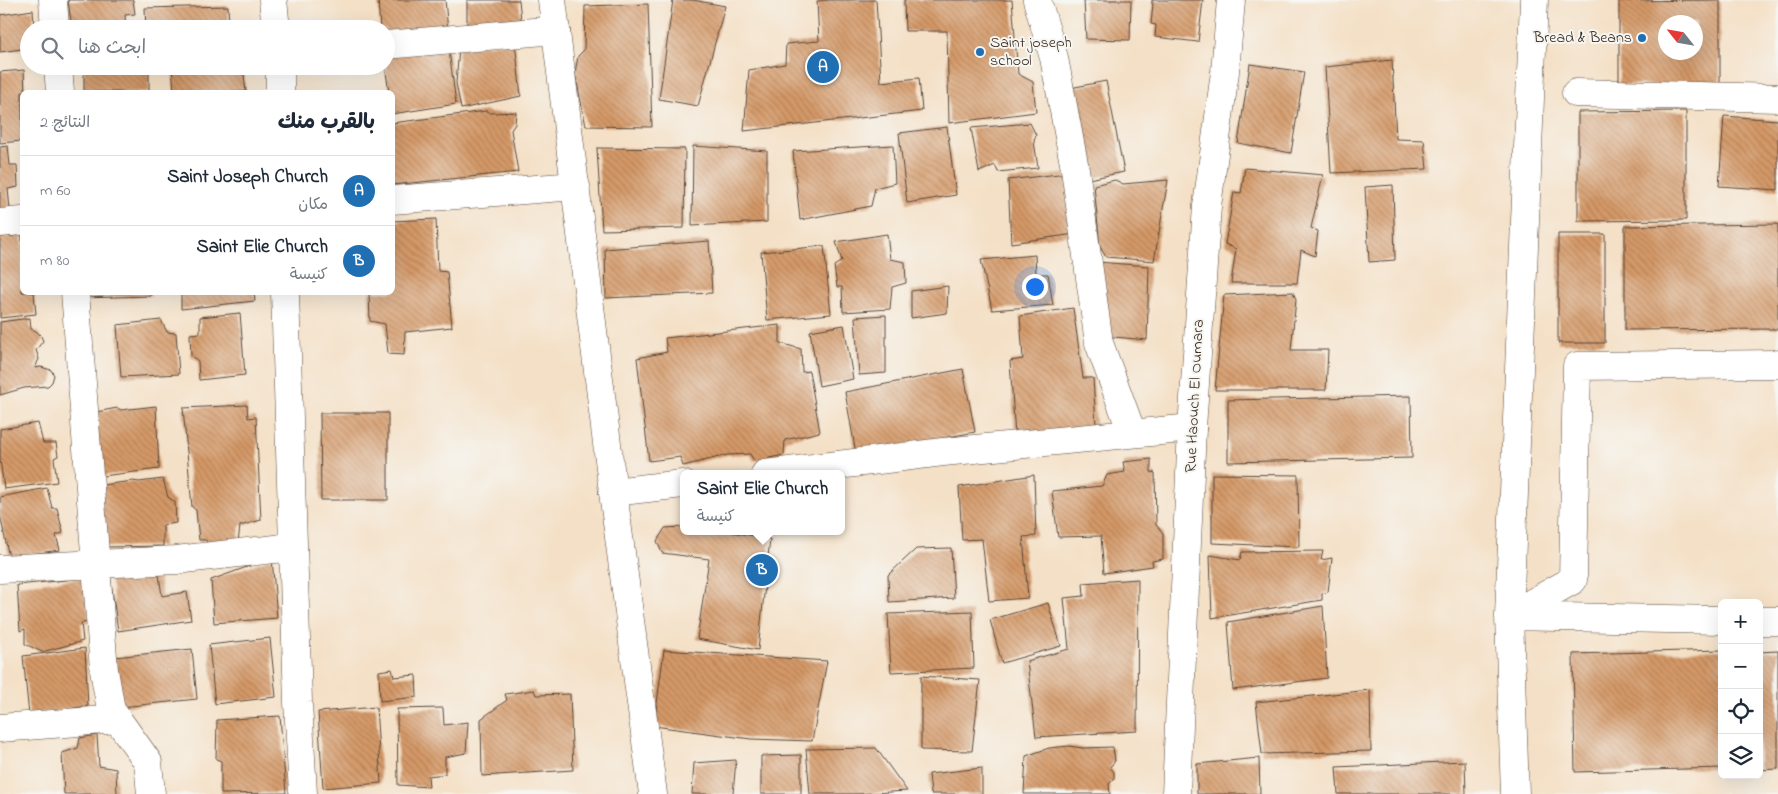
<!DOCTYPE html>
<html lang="ar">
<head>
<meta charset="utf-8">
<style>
	body { margin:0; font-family:"Indie Flower","Playpen Sans Arabic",sans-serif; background:#f6f6f7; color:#1f2937; direction:rtl }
	.controls { position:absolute; right:15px; bottom:15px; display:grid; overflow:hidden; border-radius:8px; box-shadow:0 5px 20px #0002 }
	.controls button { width:45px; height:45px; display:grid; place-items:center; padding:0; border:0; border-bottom:1px solid #e0e1e3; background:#fff; color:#1f2937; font:25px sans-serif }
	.compass { position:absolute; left:1658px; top:15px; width:45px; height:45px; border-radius:50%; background:#fff; box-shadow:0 5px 20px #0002; rotate:301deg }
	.you { position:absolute; left:1034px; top:286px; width:18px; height:18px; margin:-12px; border:4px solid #fff; border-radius:50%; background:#1a73e8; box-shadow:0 0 0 8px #1a73e833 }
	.badge { display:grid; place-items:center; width:32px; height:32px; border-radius:50%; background:#1f6fb2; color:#fff; font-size:16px; font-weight:700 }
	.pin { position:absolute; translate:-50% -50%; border:2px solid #fff; box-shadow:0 1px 5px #0006 }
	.popup { position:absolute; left:680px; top:470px; width:165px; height:65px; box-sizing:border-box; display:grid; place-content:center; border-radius:8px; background:#fff; filter:drop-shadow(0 1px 4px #0005); font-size:16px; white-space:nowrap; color:#747a83 }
	.popup b { font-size:19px; color:#1f2937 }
	.popup::after { content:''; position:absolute; left:50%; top:100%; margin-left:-10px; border:10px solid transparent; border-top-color:#fff }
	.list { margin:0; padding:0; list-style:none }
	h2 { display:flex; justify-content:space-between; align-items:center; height:65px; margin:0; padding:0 20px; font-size:21px }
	h2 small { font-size:16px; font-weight:400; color:#747a83 }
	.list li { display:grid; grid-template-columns:32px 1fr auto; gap:15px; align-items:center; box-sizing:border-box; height:70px; padding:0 20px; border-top:1px solid #e0e1e3 }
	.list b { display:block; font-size:19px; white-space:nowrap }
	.list p { margin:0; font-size:16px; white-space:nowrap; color:#747a83 }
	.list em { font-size:16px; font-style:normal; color:#747a83 }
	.icon { flex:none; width:28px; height:28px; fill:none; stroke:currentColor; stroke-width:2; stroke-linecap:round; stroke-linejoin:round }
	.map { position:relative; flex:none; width:1778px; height:794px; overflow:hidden; direction:ltr }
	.search { position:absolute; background:#fff; box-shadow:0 5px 20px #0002; left:20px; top:20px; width:375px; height:55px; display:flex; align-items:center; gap:12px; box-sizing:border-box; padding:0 18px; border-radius:28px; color:#747a83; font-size:19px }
	.panel { position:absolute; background:#fff; box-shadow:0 5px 20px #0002; left:20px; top:90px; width:375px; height:205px; border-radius:8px; direction:rtl }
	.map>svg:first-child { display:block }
	.building { fill:url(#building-back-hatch); fill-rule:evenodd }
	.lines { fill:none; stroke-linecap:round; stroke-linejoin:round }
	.street-casing { stroke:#574537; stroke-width:29 }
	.secondary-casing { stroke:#574537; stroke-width:29 }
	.street { stroke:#fff; stroke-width:28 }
	.secondary { stroke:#fff; stroke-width:28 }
	.poi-dot { fill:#1f6fb2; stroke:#f6f6f2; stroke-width:2 }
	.labels { text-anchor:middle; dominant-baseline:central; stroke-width:4; stroke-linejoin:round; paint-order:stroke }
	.poi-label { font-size:16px; fill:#3b2a1e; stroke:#f6f6f2; text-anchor:end }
	.street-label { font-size:16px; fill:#3b2a1e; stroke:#f6f6f2 }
</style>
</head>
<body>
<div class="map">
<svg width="1778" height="794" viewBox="0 0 1778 794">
	<defs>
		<pattern id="building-back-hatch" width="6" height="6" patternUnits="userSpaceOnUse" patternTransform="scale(1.25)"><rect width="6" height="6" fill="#d59968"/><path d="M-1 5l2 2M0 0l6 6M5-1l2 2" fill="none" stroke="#ae7d55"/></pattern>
	</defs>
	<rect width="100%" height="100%" fill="#f6f6f2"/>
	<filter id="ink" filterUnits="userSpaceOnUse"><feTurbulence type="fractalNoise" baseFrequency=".02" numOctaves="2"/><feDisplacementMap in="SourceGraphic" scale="10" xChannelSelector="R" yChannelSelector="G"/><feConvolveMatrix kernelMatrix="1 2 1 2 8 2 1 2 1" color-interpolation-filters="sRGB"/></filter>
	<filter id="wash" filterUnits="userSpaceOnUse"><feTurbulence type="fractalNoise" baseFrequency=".0096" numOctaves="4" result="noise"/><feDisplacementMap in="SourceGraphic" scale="20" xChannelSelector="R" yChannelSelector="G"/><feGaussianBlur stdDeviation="1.12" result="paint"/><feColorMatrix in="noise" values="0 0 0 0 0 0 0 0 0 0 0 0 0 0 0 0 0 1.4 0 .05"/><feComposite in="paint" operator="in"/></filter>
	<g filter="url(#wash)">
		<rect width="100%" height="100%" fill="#f4e0c6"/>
		<g id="blocks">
			<path class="building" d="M 68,0 L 133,0 L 135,14 L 125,15 L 126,29 L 72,29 Z
				M 378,0 L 445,0 L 448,31 L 386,36 L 386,29 L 380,29 Z
				M 467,0 L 519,0 L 521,20 L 467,27 Z
				M 673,0 L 693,0 L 725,6 L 698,106 L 659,99 Z
				M 831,0 L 876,0 L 881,82 L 919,78 L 922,111 L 744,131 L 749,70 L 785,64 L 786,44 L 819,41 L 817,1 Z
				M 904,0 L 1012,0 L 1018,74 L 1033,82 L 1036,112 L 949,123 L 947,31 L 905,31 Z
				M 1084,0 L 1131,0 L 1130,40 L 1086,39 Z
				M 1152,0 L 1203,0 L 1198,42 L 1155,37 L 1156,25 L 1151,24 L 1153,4 L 1152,4 Z
				M 1720,0 L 1720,84 L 1619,85 L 1619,1 ZM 1666,22 L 1696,22 L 1696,52 L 1666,52 Z
				M 648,4 L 652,127 L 586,126 L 575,73 L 578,56 L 584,50 L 585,6 Z
				M 228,6 L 229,29 L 146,29 L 145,8 Z
				M 33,10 L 34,29 L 29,29 L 29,48 L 0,52 L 0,15 Z
				M 515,42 L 521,96 L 461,109 L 456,83 L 459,48 Z
				M 449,50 L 456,104 L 392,114 L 392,92 L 389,92 L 385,66 L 386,56 Z
				M 1392,60 L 1396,139 L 1424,140 L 1427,169 L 1331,173 L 1325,67 Z
				M 1250,64 L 1304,72 L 1291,153 L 1238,143 Z
				M 99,66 L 149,66 L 149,92 L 84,92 L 84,68 Z
				M 172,66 L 243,66 L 246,92 L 174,92 Z
				M 24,70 L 25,92 L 22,92 L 22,141 L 0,143 L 0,72 Z
				M 1106,81 L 1124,172 L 1084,180 L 1065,89 Z
				M 486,111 L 491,113 L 516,112 L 515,124 L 511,130 L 518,172 L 392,185 L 392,123 Z
				M 1686,111 L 1686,220 L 1578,221 L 1578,112 Z
				M 1724,116 L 1778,120 L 1778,190 L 1719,186 Z
				M 1030,123 L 1036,135 L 1034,141 L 1038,168 L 998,172 L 995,165 L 979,172 L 971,128 Z
				M 947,127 L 956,195 L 907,203 L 899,133 Z
				M 893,145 L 895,183 L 875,188 L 871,206 L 800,220 L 793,151 Z
				M 8,146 L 10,165 L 17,165 L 18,187 L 8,189 L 10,209 L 0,210 L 0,147 Z
				M 693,146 L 767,151 L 767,222 L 692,226 Z
				M 597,148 L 685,149 L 684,228 L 602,230 Z
				M 1245,168 L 1323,175 L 1311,228 L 1318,231 L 1315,256 L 1301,250 L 1297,283 L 1231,283 L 1236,249 L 1225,244 L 1234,192 L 1241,193 Z
				M 1067,173 L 1075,234 L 1011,243 L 1008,180 Z
				M 1115,180 L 1123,184 L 1168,180 L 1154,261 L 1106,257 L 1100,247 L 1094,185 Z
				M 1393,185 L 1395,260 L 1369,262 L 1365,187 Z
				M 436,219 L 438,271 L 447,272 L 452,327 L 405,332 L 404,355 L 388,354 L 385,324 L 370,321 L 369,292 L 392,292 L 392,221 Z
				M 1778,224 L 1778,329 L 1625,330 L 1625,226 Z
				M 887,234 L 890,259 L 905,262 L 906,283 L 892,287 L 890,309 L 843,312 L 842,287 L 837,287 L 834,266 L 842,261 L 836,242 Z
				M 1558,234 L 1605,234 L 1605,343 L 1558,343 Z
				M 22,235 L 22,292 L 34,292 L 36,314 L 0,318 L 0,237 Z
				M 709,241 L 712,293 L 606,298 L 605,249 Z
				M 824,246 L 831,314 L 767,320 L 761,252 Z
				M 1035,255 L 1036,274 L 1048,274 L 1053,305 L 992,310 L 981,260 Z
				M 1097,262 L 1149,266 L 1147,340 L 1103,336 Z
				M 948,286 L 947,313 L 911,318 L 911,291 Z
				M 82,292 L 150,292 L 151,296 L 82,298 Z
				M 181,292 L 254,292 L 255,301 L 181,309 Z
				M 1293,292 L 1296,299 L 1291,350 L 1328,350 L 1326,390 L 1215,390 L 1224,295 Z
				M 1073,308 L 1083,378 L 1093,378 L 1096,425 L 1015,437 L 1010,361 L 1023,359 L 1020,316 Z
				M 240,313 L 245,375 L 199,380 L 198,361 L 191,356 L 190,334 L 200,333 L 200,317 Z
				M 886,315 L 886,373 L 859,375 L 855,317 Z
				M 30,318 L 31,329 L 36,331 L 41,336 L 43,341 L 36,350 L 39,359 L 35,368 L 41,367 L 51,370 L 54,375 L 52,382 L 48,386 L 24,388 L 0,395 L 0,322 Z
				M 161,320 L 167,332 L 176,333 L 179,374 L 121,377 L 117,325 Z
				M 780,325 L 780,343 L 801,349 L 802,372 L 809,371 L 820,432 L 785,440 L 784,455 L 754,461 L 750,454 L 727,455 L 683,466 L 680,457 L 649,461 L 637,358 L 667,352 L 665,338 Z
				M 844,325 L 853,379 L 819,386 L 810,331 Z
				M 963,369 L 975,432 L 856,454 L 845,392 Z
				M 1411,396 L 1412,458 L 1228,462 L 1228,400 Z
				M 247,405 L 248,418 L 256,417 L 261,520 L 240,526 L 238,543 L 208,545 L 206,540 L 199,540 L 196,510 L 192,507 L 183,408 Z
				M 156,406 L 159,469 L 102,476 L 91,413 L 117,408 L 121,410 Z
				M 320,413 L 388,413 L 388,500 L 321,500 Z
				M 38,423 L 43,443 L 56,443 L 58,456 L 54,458 L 57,482 L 4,489 L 0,459 L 0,429 Z
				M 1151,459 L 1151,472 L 1155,473 L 1156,525 L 1163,533 L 1163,559 L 1152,561 L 1153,566 L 1104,573 L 1101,536 L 1058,537 L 1052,491 L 1102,486 L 1107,475 L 1125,472 L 1123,462 Z
				M 1212,474 L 1298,475 L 1299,547 L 1212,543 Z
				M 1034,475 L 1036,536 L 1023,537 L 1028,598 L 989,601 L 982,539 L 962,540 L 959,487 Z
				M 163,479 L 168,497 L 175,502 L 176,523 L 163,525 L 163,546 L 104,547 L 95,486 L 133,481 L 139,482 Z
				M 47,488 L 52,508 L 57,508 L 63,533 L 56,535 L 60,550 L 9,557 L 0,515 L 0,497 Z
				M 683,527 L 683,531 L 726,531 L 770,539 L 758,650 L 697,639 L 709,559 L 662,553 L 657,541 L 665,528 Z
				M 951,548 L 954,598 L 889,602 L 888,575 L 916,549 Z
				M 1323,551 L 1321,560 L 1332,558 L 1328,592 L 1322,594 L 1322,600 L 1212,618 L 1210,555 L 1240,560 L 1242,552 Z
				M 272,558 L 277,618 L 214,623 L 211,580 Z
				M 158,568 L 162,596 L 187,592 L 191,620 L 118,631 L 110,575 Z
				M 86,578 L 89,622 L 81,623 L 83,641 L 42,652 L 25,644 L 25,629 L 20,631 L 17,585 Z
				M 1138,579 L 1137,731 L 1036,737 L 1027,661 L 1069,649 L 1064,598 L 1084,596 L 1083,583 Z
				M 1048,603 L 1061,646 L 1002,663 L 990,620 Z
				M 1323,606 L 1327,678 L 1233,690 L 1228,622 Z
				M 972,611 L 974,668 L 891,672 L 888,614 Z
				M 270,638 L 276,697 L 215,704 L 209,645 Z
				M 85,648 L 88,706 L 29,715 L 23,656 Z
				M 192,649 L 197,699 L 121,707 L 115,657 Z
				M 664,650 L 827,661 L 812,741 L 751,739 L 654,726 Z
				M 1722,650 L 1722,768 L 1575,772 L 1573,654 Z
				M 1778,651 L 1778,769 L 1759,770 L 1759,652 Z
				M 392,669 L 394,677 L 416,675 L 417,697 L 380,701 L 379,671 Z
				M 921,676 L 980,680 L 972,751 L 921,750 Z
				M 534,690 L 536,695 L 570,694 L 573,770 L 482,776 L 481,719 L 507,700 L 505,694 Z
				M 1370,690 L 1371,751 L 1262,754 L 1256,702 Z
				M 376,707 L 381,783 L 323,788 L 318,712 Z
				M 443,708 L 444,725 L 468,722 L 466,753 L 445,757 L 445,774 L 428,776 L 429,787 L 398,785 L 397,709 Z
				M 280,716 L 286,793 L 221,794 L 221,761 L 216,759 L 217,720 Z
				M 97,735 L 99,766 L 116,769 L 117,794 L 64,794 L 62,753 L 78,748 L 80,738 Z
				M 1069,746 L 1083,748 L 1113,747 L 1115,761 L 1110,767 L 1114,772 L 1114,779 L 1109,784 L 1110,794 L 1024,794 L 1026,756 L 1049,748 Z
				M 876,748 L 907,791 L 857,794 L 810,794 L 806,749 Z
				M 801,755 L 801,794 L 761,794 L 761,756 Z
				M 1259,758 L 1260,794 L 1197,794 L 1197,764 Z
				M 736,760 L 733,794 L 692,794 L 694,763 Z
				M 1465,761 L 1466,794 L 1338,794 L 1336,767 Z
				M 982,768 L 982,794 L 931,794 L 929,774 Z"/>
		</g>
	</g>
	<g filter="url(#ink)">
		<use href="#blocks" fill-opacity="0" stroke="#574537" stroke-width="1"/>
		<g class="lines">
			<g class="street-casing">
				<path id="street" d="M 53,0 L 55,29
					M 273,0 L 276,29
					M 1037,0 L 1054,58 L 1075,169 L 1099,343 L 1132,433
					M 386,45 L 556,30
					M 58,66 L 60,92
					M 280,66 L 280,92
					M 1576,93 L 1778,98
					M 392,200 L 576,186
					M 0,223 L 22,221
					M 75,292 L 104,670 L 111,710 L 148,762 L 151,794
					M 285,292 L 298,702 L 303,794
					M 765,474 L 943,452 L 1192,428
					M 613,492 L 683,484
					M 0,569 L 176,560 L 293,547
					M 1509,616 L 1573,580 L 1577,366 L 1778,364
					M 1511,616 L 1722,620
					M 1759,621 L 1778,621
					M 0,728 L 118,719
					M 1515,794 L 1509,616 L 1534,0"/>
			</g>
			<g class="secondary-casing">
				<path id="secondary" d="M 552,0 L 613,492 L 653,794
					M 1176,794 L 1192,428 L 1207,206 L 1225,72 L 1231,0"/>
			</g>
			<use href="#street" class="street"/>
			<use href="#secondary" class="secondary"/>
		</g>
	</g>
	<g class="poi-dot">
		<circle cx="1642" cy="38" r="5"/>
		<circle cx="980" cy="52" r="5"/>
	</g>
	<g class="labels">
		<g class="poi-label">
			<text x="1632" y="38">Bread &amp; Beans</text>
			<text x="990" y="43" text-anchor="start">Saint joseph<tspan x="990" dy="18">school</tspan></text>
		</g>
		<g class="street-label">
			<text transform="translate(1195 396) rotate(-87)">Rue Haouch El Oumara</text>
		</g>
	</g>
</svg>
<div class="controls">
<button>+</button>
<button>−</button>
<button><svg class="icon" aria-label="locate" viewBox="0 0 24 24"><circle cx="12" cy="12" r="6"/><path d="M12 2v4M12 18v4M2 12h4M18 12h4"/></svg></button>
<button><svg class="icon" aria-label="layers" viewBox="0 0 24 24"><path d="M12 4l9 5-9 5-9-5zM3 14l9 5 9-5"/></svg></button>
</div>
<svg class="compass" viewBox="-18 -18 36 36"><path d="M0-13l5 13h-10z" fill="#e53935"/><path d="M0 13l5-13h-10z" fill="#747a83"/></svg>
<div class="you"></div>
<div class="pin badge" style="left:823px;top:67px">A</div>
<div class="pin badge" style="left:762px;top:570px">B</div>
<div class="popup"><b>Saint Elie Church</b>كنيسة</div>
<div class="search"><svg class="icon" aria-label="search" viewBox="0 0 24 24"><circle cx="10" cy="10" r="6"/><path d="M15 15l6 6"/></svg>ابحث هنا</div>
<section class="panel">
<h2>بالقرب منك<small>النتائج: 2</small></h2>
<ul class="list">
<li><span class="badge">A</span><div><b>Saint Joseph Church</b><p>مكان</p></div><em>60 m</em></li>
<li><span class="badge">B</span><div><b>Saint Elie Church</b><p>كنيسة</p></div><em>80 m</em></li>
</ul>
</section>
</div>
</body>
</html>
